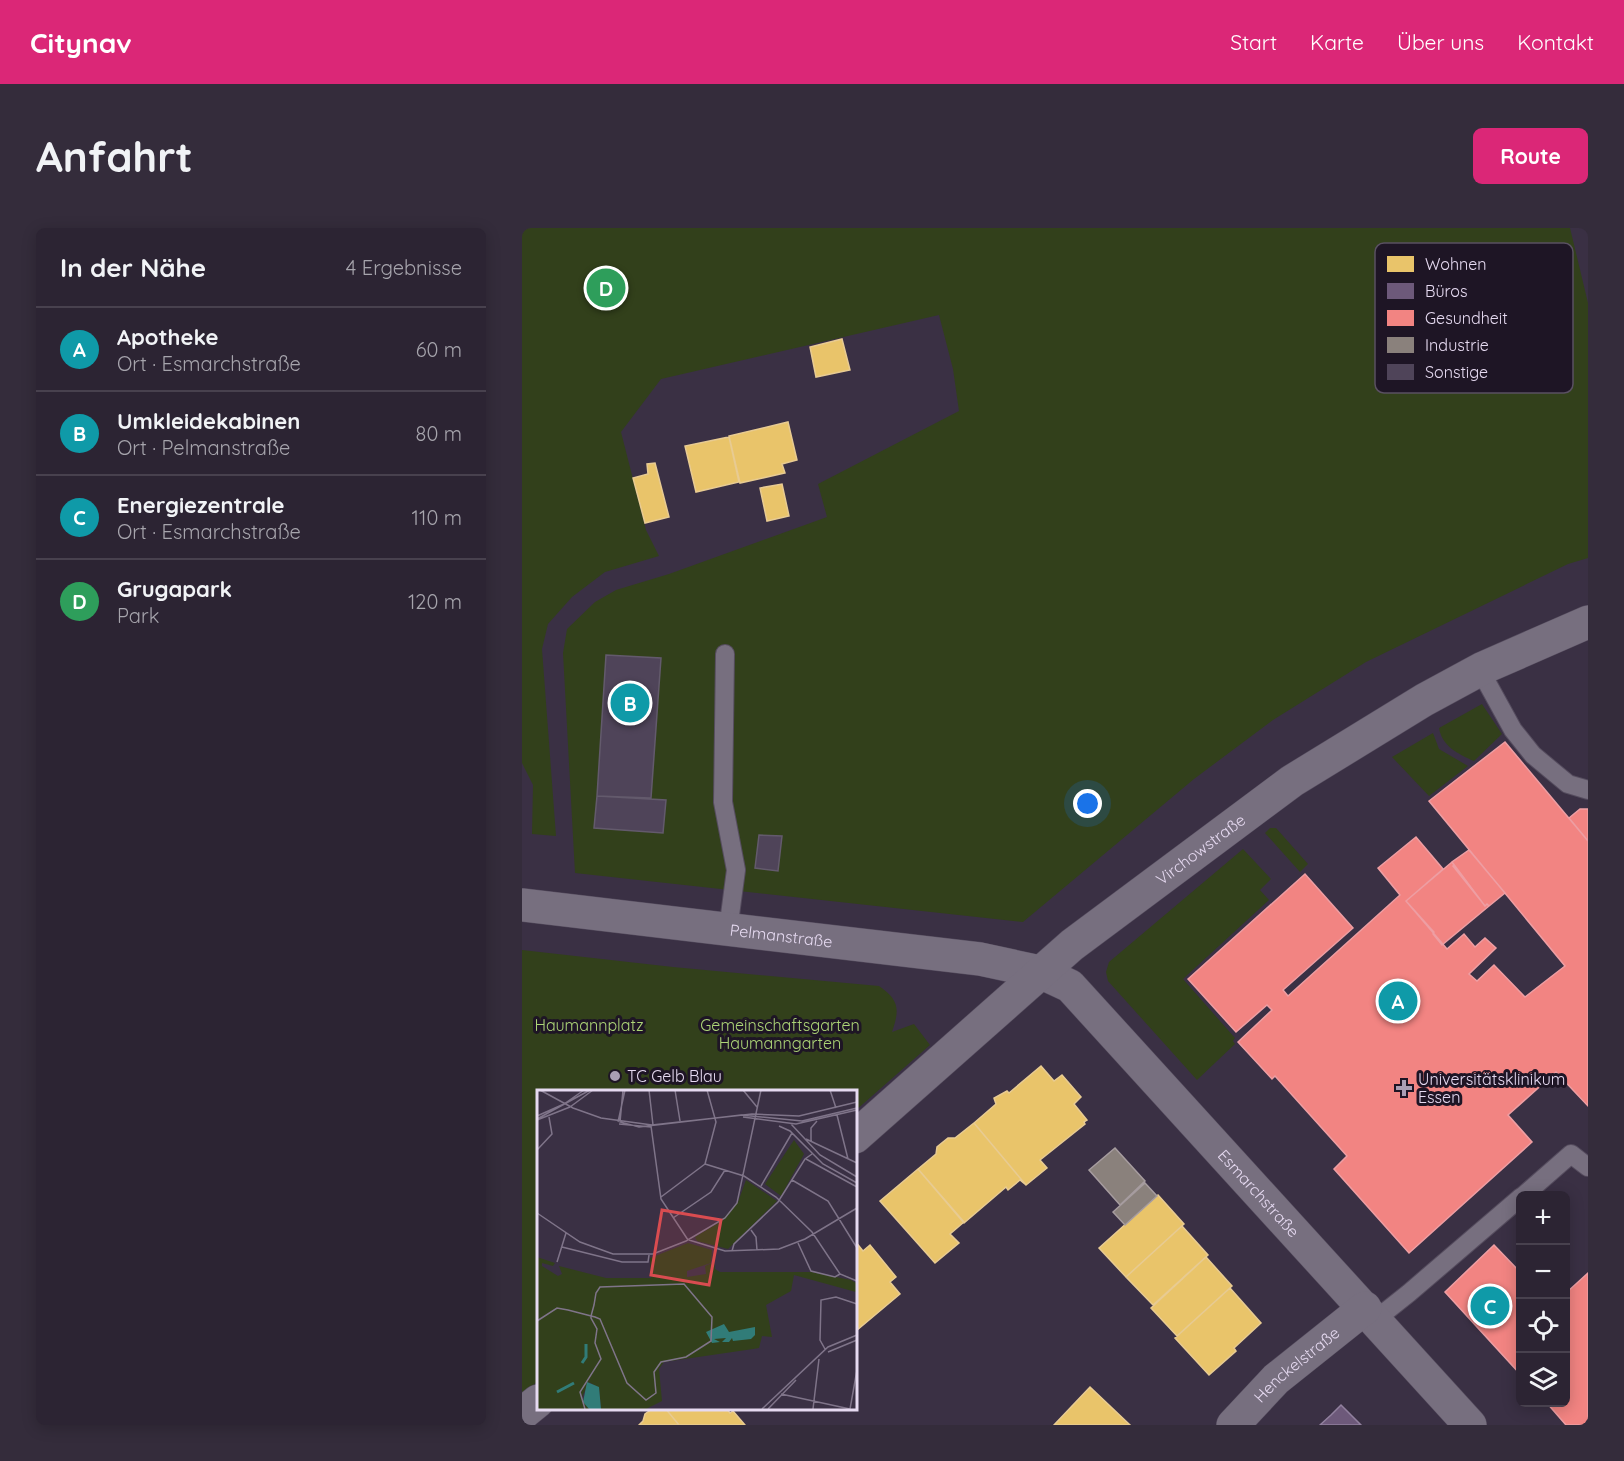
<!DOCTYPE html>
<html lang="de">
<head>
<meta charset="utf-8">
<style>
	body { margin:0; font-family:Quicksand,sans-serif; background:#342c3b; color:#f1f3f6 }
	.controls { position:absolute; right:18px; bottom:18px; display:grid; overflow:hidden; border-radius:9px; box-shadow:0 3px 15px #0003 }
	.controls button { width:54px; height:54px; display:grid; place-items:center; padding:0; border:0; border-bottom:2px solid #48414e; background:#2c2433; color:#f1f3f6; font:30px sans-serif }
	.you { position:absolute; left:566px; top:576px; width:21px; height:21px; margin:-15px; border:4px solid #fff; border-radius:50%; background:#1a73e8; box-shadow:0 0 0 9px #1a73e833 }
	.badge { display:grid; place-items:center; width:39px; height:39px; border-radius:50%; background:#db2777; color:#fff; font-size:20px; font-weight:700 }
	.pin { position:absolute; translate:-50% -50%; border:3px solid #fff; box-shadow:0 2px 6px #0006 }
	.list { margin:0; padding:0; list-style:none }
	h2 { display:flex; justify-content:space-between; align-items:center; height:78px; margin:0; padding:0 24px; font-size:26px }
	h2 small { font-size:20px; font-weight:400; color:#a6a4ac }
	.list li { display:grid; grid-template-columns:39px 1fr auto; gap:18px; align-items:center; box-sizing:border-box; height:84px; padding:0 24px; border-top:2px solid #48414e }
	.list b { display:block; font-size:22px; white-space:nowrap }
	.list p { margin:0; font-size:20px; white-space:nowrap; color:#a6a4ac }
	.list em { font-size:20px; font-style:normal; color:#a6a4ac }
	.icon { flex:none; width:33px; height:33px; fill:none; stroke:currentColor; stroke-width:2; stroke-linecap:round; stroke-linejoin:round }
	.map { position:relative; flex:none; width:1066px; height:1197px; overflow:hidden; border-radius:9px }
	header { display:flex; align-items:center; gap:36px; box-sizing:border-box; height:84px; padding:0 30px; background:#db2777; color:#fff }
	header strong { font-size:28px }
	nav { display:flex; gap:33px; margin-inline-start:auto; font-size:21px }
	.intro { display:flex; align-items:center; justify-content:space-between; box-sizing:border-box; height:144px; padding:0 36px }
	h1 { margin:0; font-size:42px }
	.button { padding:15px 27px; border-radius:9px; background:#db2777; color:#fff; font-size:21px; font-weight:700 }
	main { display:flex; gap:36px; padding:0 36px }
	aside { flex:1; background:#2c2433; border-radius:9px; box-shadow:0 3px 15px #0003 }
	.map>svg:first-child { display:block }
	.green { fill:#32401b }
	.homes { fill:#e9c46a; stroke:#e8cb92; stroke-width:1.5 }
	.offices { fill:#6d597a; stroke:#91809e; stroke-width:1.5 }
	.health { fill:#f28482; stroke:#ee9ea3; stroke-width:1.5 }
	.industry { fill:#8a817c; stroke:#a69c9f; stroke-width:1.5 }
	.building { fill:#4f4459; stroke:#635a6c; stroke-width:1.5 }
	.lines { fill:none; stroke-linecap:round; stroke-linejoin:round }
	.service-casing { stroke:#554c5e; stroke-width:20 }
	.minor-casing { stroke:#554c5e; stroke-width:34 }
	.service { stroke:#776f7f; stroke-width:18 }
	.minor { stroke:#776f7f; stroke-width:33 }
	.poi-dot { fill:#aa9eb4; stroke:#1e1525; stroke-width:2 }
	.labels { text-anchor:middle; dominant-baseline:central; stroke-width:6; stroke-linejoin:round; paint-order:stroke }
	.street-label { font-size:16px; fill:#e6daf1; stroke:#1e1525 }
	.park-label { font-size:16px; fill:#add577; stroke:#1e1525 }
	.poi-label { font-size:16px; fill:#e6daf1; stroke:#1e1525; text-anchor:start }
	.inset-river { fill:none; stroke:#317c78; stroke-width:3 }
	.inset-road { fill:none; stroke:#7f7489; stroke-width:1.5 }
	.view { fill:#d94c50; fill-opacity:0.15; stroke:#d94c50; stroke-width:3 }
	.inset-edge { fill:none; stroke:#e6daf1; stroke-width:3 }
	.key { fill:#1e1525; stroke:#5a5062; stroke-width:1.5 }
	.key-label { font-size:16px; fill:#e6daf1 }
</style>
</head>
<body>
<header>
<strong>Citynav</strong>
<nav><a>Start</a><a>Karte</a><a>Über uns</a><a>Kontakt</a></nav>
</header>
<div class="intro"><h1>Anfahrt</h1><a class="button">Route</a></div>
<main>
<aside>
<h2>In der Nähe<small>4 Ergebnisse</small></h2>
<ul class="list">
<li><span class="badge" style="background:#0f9aa8">A</span><div><b>Apotheke</b><p>Ort · Esmarchstraße</p></div><em>60 m</em></li>
<li><span class="badge" style="background:#0f9aa8">B</span><div><b>Umkleidekabinen</b><p>Ort · Pelmanstraße</p></div><em>80 m</em></li>
<li><span class="badge" style="background:#0f9aa8">C</span><div><b>Energiezentrale</b><p>Ort · Esmarchstraße</p></div><em>110 m</em></li>
<li><span class="badge" style="background:#2e9e5b">D</span><div><b>Grugapark</b><p>Park</p></div><em>120 m</em></li>
</ul>
</aside>
<div class="map">
<svg width="1066" height="1197" viewBox="0 0 1066 1197">
	<rect width="100%" height="100%" fill="#3a3044"/>
	<path class="green" d="M 0,0 L 1048,0 L 1066,75 L 1066,330 L 1046,336 L 844,434 L 751,492 L 672,551 L 501,694 L 53,645 L 41,425 L 45,401 L 73,374 L 94,362 L 147,346 L 305,289 L 296,256 L 437,183 L 431,141 L 417,87 L 139,151 L 99,204 L 124,302 L 137,328 L 83,344 L 50,369 L 26,396 L 20,421 L 34,608 L 10,606 L 11,557 L 0,535 Z
		M 960,476 L 980,506 L 952,533 C 936,526 920,518 917,500 Z
		M 911,505 L 917,521 L 946,538 L 907,568 L 870,529 Z
		M 748,600 L 754,600 L 786,636 L 778,644 L 743,605 Z
		M 721,621 L 749,651 L 738,662 L 747,672 L 661,751 L 713,810 L 711,813 L 713,816 L 675,852 L 586,753 L 584,744 L 587,734 Z
		M 0,722 L 151,739 L 357,758 C 377,772 378,781 370,804 L 392,796 L 408,817 L 333,883 L 333,864 L 16,864 L 16,1153 L 0,1167 Z"/>
	<path class="homes" d="M 320,111 L 328,142 L 294,149 L 288,119 Z
		M 266,194 L 275,232 L 260,236 L 263,245 L 218,255 L 207,208 Z
		M 207,209 L 217,254 L 174,264 L 163,218 Z
		M 133,235 L 147,289 L 123,295 L 111,250 L 126,246 L 125,236 Z
		M 260,256 L 267,288 L 245,293 L 238,260 Z
		M 519,838 L 532,853 L 540,847 L 559,869 L 552,876 L 565,892 L 562,894 L 563,896 L 518,932 L 525,940 L 504,957 L 452,895 L 474,876 L 472,870 L 485,863 L 487,865 Z
		M 452,895 L 504,957 L 498,952 L 486,962 L 484,959 L 442,995 L 396,941 L 414,926 L 415,919 L 426,910 L 433,910 Z
		M 396,941 L 442,994 L 428,1006 L 437,1015 L 413,1035 L 358,973 Z
		M 636,967 L 662,996 L 604,1049 L 577,1020 Z
		M 660,998 L 686,1027 L 631,1077 L 604,1049 Z
		M 333,1013 L 341,1023 L 348,1017 L 374,1049 L 368,1054 L 378,1066 L 334,1103 Z
		M 684,1029 L 710,1058 L 655,1108 L 629,1080 Z
		M 708,1060 L 739,1095 L 712,1120 L 714,1123 L 687,1147 L 653,1110 Z
		M 568,1159 L 608,1197 L 532,1197 Z
		M 143,1180 L 204,1180 L 208,1185 L 211,1183 L 223,1197 L 157,1197 Z
		M 143,1180 L 157,1197 L 117,1197 L 121,1193 L 123,1186 L 130,1181 Z"/>
	<path class="offices" d="M 819,1177 L 839,1197 L 798,1197 L 809,1187 Z"/>
	<path class="health" d="M 983,514 L 1066,613 L 1066,878 L 1034,844 L 986,887 L 1010,914 L 887,1025 L 812,941 L 825,928 L 753,848 L 750,851 L 716,814 L 750,782 L 745,777 L 714,804 L 666,751 L 783,646 L 831,700 L 761,762 L 766,768 L 878,667 L 856,640 L 894,609 L 921,641 L 884,673 L 925,721 L 942,706 L 953,719 L 963,710 L 974,720 L 947,746 L 955,753 L 972,737 L 1003,769 L 1043,738 L 907,573 Z
		M 1058,581 L 1066,581 L 1066,613 L 1047,590 Z
		M 947,622 L 983,665 L 967,678 L 965,676 L 963,678 L 931,638 L 932,637 L 930,634 Z
		M 930,634 L 963,678 L 965,676 L 967,678 L 920,717 L 911,706 L 912,704 L 884,673 Z
		M 972,1017 L 999,1045 L 999,1147 L 923,1064 Z
		M 1066,1045 L 1066,1197 L 1044,1197 L 1024,1174 L 1044,1174 L 1044,1065 Z"/>
	<path class="industry" d="M 593,920 L 623,953 L 598,977 L 567,942 Z
		M 623,955 L 635,968 L 603,997 L 591,984 Z"/>
	<path class="building" d="M 84,427 L 139,430 L 129,570 L 75,568 Z
		M 75,568 L 144,572 L 141,605 L 72,600 Z
		M 237,607 L 260,608 L 256,643 L 233,640 Z"/>
	<g class="lines">
		<g class="service-casing">
			<path id="service" d="M 203,426 L 201,574 L 214,642 L 206,702
				M 958,442 L 991,502 L 1011,527 L 1046,556 L 1066,562
				M 1001,968 L 1049,926 L 1066,939
				M 853,1092 L 887,1065 L 999,969"/>
		</g>
		<g class="minor-casing">
			<g id="minor">
				<path id="s1" d="M 0,677 L 458,731 L 518,744 L 548,758 L 948,1197"/>
				<path id="s2" d="M 333,909 L 550,717 L 770,553 L 902,472 L 961,440 L 1066,394"/>
				<path d="M 0,1186 L 16,1173"/>
				<path id="s3" d="M 711,1197 L 754,1151 L 843,1080"/>
			</g>
		</g>
		<use href="#service" class="service"/>
		<use href="#minor" class="minor"/>
	</g>
	<g class="poi-dot">
		<circle cx="93" cy="848" r="6"/>
		<path d="M879 851h6v6h6v6h-6v6h-6v-6h-6v-6h6z"/>
	</g>
	<g class="labels">
		<g class="street-label">
			<text stroke="none"><textPath href="#s2" startOffset="450">Virchowstraße</textPath></text>
			<text stroke="none"><textPath href="#s1" startOffset="261">Pelmanstraße</textPath></text>
			<text stroke="none"><textPath href="#s1" startOffset="836">Esmarchstraße</textPath></text>
			<text stroke="none"><textPath href="#s3" startOffset="88">Henckelstraße</textPath></text>
		</g>
		<g class="park-label">
			<text x="67" y="797">Haumannplatz</text>
			<text x="258" y="797">Gemeinschaftsgarten<tspan x="258" dy="18">Haumanngarten</tspan></text>
		</g>
		<g class="poi-label">
			<text x="105" y="848">TC Gelb Blau</text>
			<text x="896" y="851">Universitätsklinikum<tspan x="896" dy="18">Essen</tspan></text>
		</g>
	</g>
	<g transform="translate(15 862)">
		<rect width="320" height="320" fill="#3a3044"/>
		<path d="M 257,50 L 267,64 L 244,106 L 228,94 ZM 209,90 L 240,111 L 191,159 L 160,151 L 158,147 L 183,132 L 201,112 ZM 151,153 L 175,160 L 174,173 L 150,181 L 150,187 L 169,184 L 168,176 L 175,173 L 176,162 L 178,179 L 183,182 L 274,182 L 314,190 L 319,193 L 319,202 L 257,185 L 254,201 L 229,215 L 235,247 L 225,246 L 222,258 L 216,259 L 127,272 L 122,279 L 125,311 L 109,319 L 64,319 L 62,298 L 52,292 L 45,307 L 52,319 L 0,319 L 0,167 L 18,173 L 16,176 L 5,173 L 5,176 L 21,186 L 25,184 L 22,176 L 69,188 L 114,188 L 113,168 Z" fill="#32401b"/>
		<path d="M 187,234 L 192,242 L 218,237 L 218,245 L 214,249 L 196,251 L 195,248 L 192,252 L 185,252 L 189,248 L 177,249 L 183,252 L 175,253 L 169,242 ZM 50,292 L 62,297 L 64,319 L 52,319 L 46,312 Z" fill="#317c78"/>
		<path class="inset-river" d="M 45,273 L 49,267 L 49,254M 20,302 L 37,293"/>
		<path class="inset-road" d="M 3,0 L 36,18 L 64,28 L 115,35 L 215,24 L 262,26 L 320,12M 86,0 L 83,32 L 102,37 L 204,25 L 265,31 L 320,18M 112,0 L 116,35M 138,0 L 143,31M 206,0 L 220,17M 293,0 L 299,18M 27,14 L 47,0M 33,17 L 56,0M 300,25 L 311,69M 0,26 L 27,14M 206,27 L 259,34 L 320,20M 0,29 L 53,0M 0,30 L 33,17M 81,32 L 88,0M 82,34 L 114,37M 254,34 L 283,65 L 320,87M 114,36 L 124,109 L 151,150M 242,36 L 253,41 L 286,74 L 320,93M 269,49 L 320,73M 274,51 L 274,38 L 280,31M 0,60 L 15,44 L 12,27M 269,69 L 320,97M 168,74 L 207,86 L 239,107 L 275,142 L 303,184 L 320,191M 168,74 L 179,32 L 170,0M 255,90 L 291,111 L 320,158M 224,96 L 255,43M 124,107 L 168,74M 0,123 L 43,152 L 76,164 L 116,164 L 149,151 L 188,128 L 200,113 L 224,0M 136,128 L 174,102 L 188,80M 214,140 L 219,147 L 220,160M 152,150 L 188,161 L 242,159 L 268,149 L 320,118M 261,153 L 274,181 L 298,187 L 303,184M 25,157 L 85,172 L 111,172 L 112,165M 195,161 L 197,154 L 241,112 L 268,69 L 275,64M 20,172 L 29,143M 0,231 L 20,218 L 31,220 L 58,227 L 63,229 L 90,293 L 109,310 L 119,303 L 117,282 L 124,272 L 149,267 L 174,251 L 175,227 L 147,194 L 63,197 L 59,203 L 57,215 L 54,226 L 54,228 L 60,239 L 58,253 L 64,269 L 43,302 L 48,319M 288,259 L 283,250 L 284,210 L 299,207 L 320,214M 291,262 L 320,250M 244,304 L 313,319M 225,319 L 291,257 L 320,245M 231,319 L 259,290M 276,319 L 282,269M 313,319 L 320,280"/>
		<path class="view" d="M 125,120 L 184,130 L 172,195 L 114,185 Z"/>
		<rect width="320" height="320" class="inset-edge"/>
	</g>
	<rect x="853" y="15" width="198" height="150" rx="9" class="key"/>
	<rect x="865" y="28" width="27" height="16" fill="#e9c46a"/>
	<rect x="865" y="55" width="27" height="16" fill="#6d597a"/>
	<rect x="865" y="82" width="27" height="16" fill="#f28482"/>
	<rect x="865" y="109" width="27" height="16" fill="#8a817c"/>
	<rect x="865" y="136" width="27" height="16" fill="#4f4459"/>
	<g class="key-label">
		<text x="903" y="42">Wohnen</text>
		<text x="903" y="69">Büros</text>
		<text x="903" y="96">Gesundheit</text>
		<text x="903" y="123">Industrie</text>
		<text x="903" y="150">Sonstige</text>
	</g>
</svg>
<div class="controls">
<button>+</button>
<button>−</button>
<button><svg class="icon" aria-label="locate" viewBox="0 0 24 24"><circle cx="12" cy="12" r="6"/><path d="M12 2v4M12 18v4M2 12h4M18 12h4"/></svg></button>
<button><svg class="icon" aria-label="layers" viewBox="0 0 24 24"><path d="M12 4l9 5-9 5-9-5zM3 14l9 5 9-5"/></svg></button>
</div>
<div class="you"></div>
<div class="pin badge" style="left:876px;top:773px;background:#0f9aa8">A</div>
<div class="pin badge" style="left:108px;top:475px;background:#0f9aa8">B</div>
<div class="pin badge" style="left:968px;top:1078px;background:#0f9aa8">C</div>
<div class="pin badge" style="left:84px;top:60px;background:#2e9e5b">D</div>
</div>
</main>
</body>
</html>
